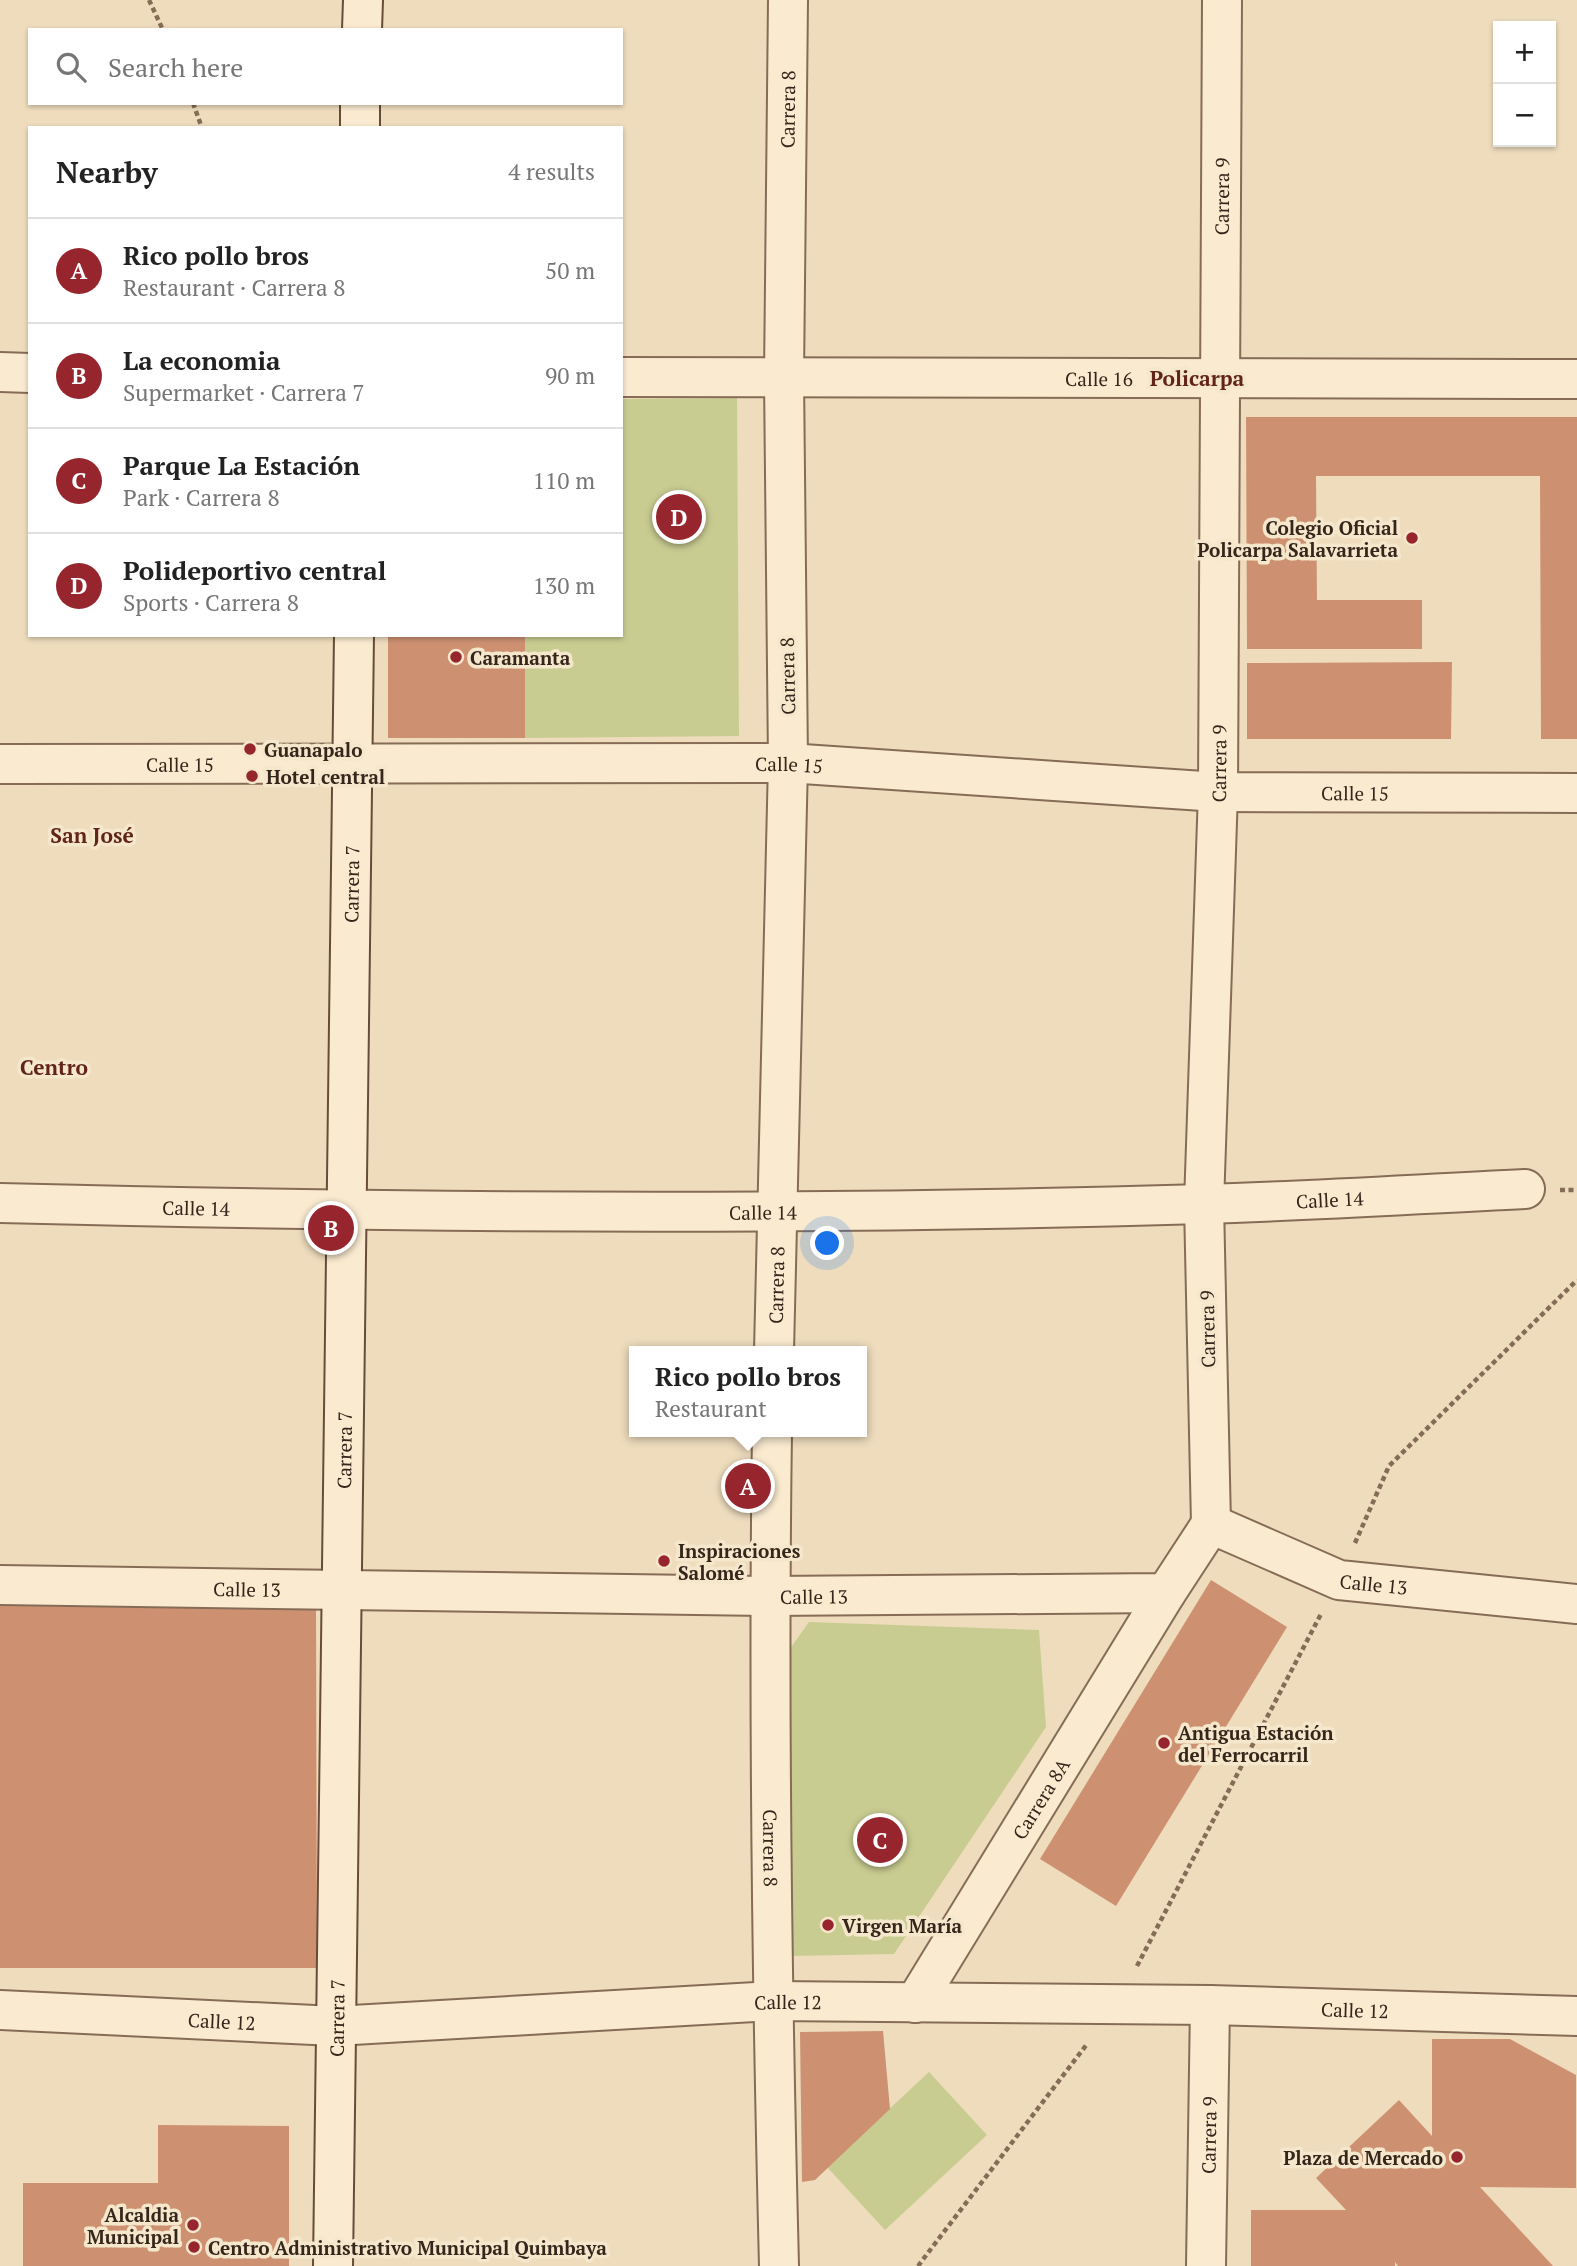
<!DOCTYPE html>
<html lang="en">
<head>
<meta charset="utf-8">
<style>
	body { margin:0; font-family:"PT Serif",serif; background:#f2f2f2; color:#222 }
	.controls { position:absolute; right:21px; top:21px; display:grid; overflow:hidden; border-radius:0px; box-shadow:0 2px 5px #0004 }
	.controls button { width:63px; height:63px; display:grid; place-items:center; padding:0; border:0; border-bottom:2px solid #e0e0e0; background:#fff; color:#222; font:35px sans-serif }
	.you { position:absolute; left:828px; top:1244px; width:24px; height:24px; margin:-18px; border:5px solid #fff; border-radius:50%; background:#1a73e8; box-shadow:0 0 0 10px #1a73e833 }
	.badge { display:grid; place-items:center; width:46px; height:46px; border-radius:50%; background:#96252e; color:#fff; font-size:23px; font-weight:700 }
	.pin { position:absolute; translate:-50% -50%; border:4px solid #fff; box-shadow:0 2px 7px #0006 }
	.popup { position:absolute; left:629px; top:1346px; width:238px; height:91px; box-sizing:border-box; display:grid; place-content:center; border-radius:0px; background:#fff; filter:drop-shadow(0 2px 5px #0005); font-size:23px; white-space:nowrap; color:#767676 }
	.popup b { font-size:26px; color:#222 }
	.popup::after { content:''; position:absolute; left:50%; top:100%; margin-left:-14px; border:14px solid transparent; border-top-color:#fff }
	.list { margin:0; padding:0; list-style:none }
	h2 { display:flex; justify-content:space-between; align-items:center; height:91px; margin:0; padding:0 28px; font-size:30px }
	h2 small { font-size:23px; font-weight:400; color:#767676 }
	.list li { display:grid; grid-template-columns:46px 1fr auto; gap:21px; align-items:center; box-sizing:border-box; height:105px; padding:0 28px; border-top:2px solid #e0e0e0 }
	.list b { display:block; font-size:26px; white-space:nowrap }
	.list p { margin:0; font-size:23px; white-space:nowrap; color:#767676 }
	.list em { font-size:23px; font-style:normal; color:#767676 }
	.icon { flex:none; width:38px; height:38px; fill:none; stroke:currentColor; stroke-width:2; stroke-linecap:round; stroke-linejoin:round }
	.map { position:relative; flex:none; width:1577px; height:2266px; overflow:hidden }
	.search { position:absolute; background:#fff; box-shadow:0 2px 5px #0004; left:28px; top:28px; width:595px; height:77px; display:flex; align-items:center; gap:18px; box-sizing:border-box; padding:0 24px; border-radius:0px; color:#767676; font-size:26px }
	.panel { position:absolute; background:#fff; box-shadow:0 2px 5px #0004; left:28px; top:126px; width:595px; height:511px; border-radius:0px }
	.map>svg:first-child { display:block }
	.green { fill:#c9cc91 }
	.building { fill:#cd9172 }
	.lines { fill:none; stroke-linecap:round; stroke-linejoin:round }
	.street-casing { stroke:#866c56; stroke-width:42 }
	.secondary-casing { stroke:#674d39; stroke-width:42 }
	.path { stroke:#866c56; stroke-width:4.5; stroke-dasharray:5 3.5; stroke-linecap:butt }
	.street { stroke:#f9ead0; stroke-width:38 }
	.secondary { stroke:#f9ead0; stroke-width:38 }
	.poi-dot { fill:#96252e; stroke:#f5e7cc; stroke-width:2.5 }
	.labels { text-anchor:middle; dominant-baseline:central; stroke-width:7; stroke-linejoin:round; paint-order:stroke }
	.street-label { font-size:19px; fill:#35261b; stroke:#f5e7cc }
	.poi-label { font-size:19px; font-weight:bold; fill:#35261b; stroke:#f5e7cc; text-anchor:start }
	.neighbourhood-label { font-size:21px; font-weight:bold; fill:#62241a; stroke:#f5e7cc }
</style>
</head>
<body>
<div class="map">
<svg width="1577" height="2266" viewBox="0 0 1577 2266">
	<rect width="100%" height="100%" fill="#eedcbd"/>
	<path class="green" d="M 737,398 L 739,736 L 525,738 L 525,635 L 621,635 L 621,399 Z
		M 809,1622 L 1039,1630 L 1046,1727 L 894,1954 L 791,1956 L 789,1650 Z
		M 929,2072 L 987,2135 L 885,2230 L 827,2167 Z"/>
	<path class="building" d="M 1246,417 L 1577,417 L 1577,739 L 1541,739 L 1540,476 L 1316,476 L 1317,600 L 1422,600 L 1422,649 L 1247,649 Z
		M 388,635 L 525,635 L 525,738 L 388,738 Z
		M 1452,662 L 1451,739 L 1247,739 L 1247,663 Z
		M 1211,1580 L 1287,1627 L 1116,1906 L 1040,1859 Z
		M 0,1604 L 316,1604 L 317,1968 L 0,1968 Z
		M 883,2031 L 890,2109 L 815,2180 L 802,2182 L 800,2032 Z
		M 1432,2039 L 1510,2039 L 1576,2075 L 1576,2188 L 1480,2187 L 1553,2266 L 1398,2266 L 1395,2262 L 1395,2266 L 1251,2266 L 1251,2210 L 1346,2210 L 1316,2178 L 1399,2100 L 1432,2136 Z
		M 158,2125 L 289,2126 L 289,2266 L 23,2266 L 23,2183 L 158,2183 Z"/>
	<g class="lines">
		<g class="street-casing">
			<g id="street">
				<path d="M 0,372 L 30,373"/>
				<path id="s1" d="M 621,377 L 1577,379"/>
				<path id="s2" d="M 0,764 L 788,763 L 1218,792 L 1577,793"/>
				<path id="s3" d="M 0,1203 C 401,1213 802,1216 1203,1204 C 1310,1201 1418,1194 1525,1189"/>
				<path id="s4" d="M 774,1351 L 788,763 L 784,377 L 788,0"/>
				<path id="s5" d="M 772,1432 C 768,1710 772,1988 779,2266"/>
				<path id="s6" d="M 1211,1524 L 1204,1204 L 1218,792 L 1222,0"/>
				<path id="s7" d="M 0,1585 L 770,1596 L 1166,1593 L 1211,1524 L 1339,1580 L 1577,1604"/>
				<path id="s8" d="M 915,2003 L 1166,1593"/>
				<path id="s9" d="M 0,2010 L 335,2026 L 773,2001 L 1210,2005 L 1577,2016"/>
				<path id="s10" d="M 1206,2266 L 1210,2005"/>
			</g>
		</g>
		<g class="secondary-casing">
			<g id="secondary">
				<path d="M 362,30 L 363,0"/>
				<path d="M 360,128 L 360,103"/>
				<path id="s11" d="M 333,2266 L 354,635"/>
			</g>
		</g>
		<path class="path" d="M 149,0 L 163,30
			M 193,103 L 202,128
			M 1560,1190 L 1577,1190
			M 1355,1543 L 1389,1466 L 1577,1280
			M 1137,1966 L 1321,1614
			M 918,2266 L 1087,2044"/>
		<use href="#street" class="street"/>
		<use href="#secondary" class="secondary"/>
	</g>
	<g class="poi-dot">
		<circle cx="1412" cy="538" r="7"/>
		<circle cx="456" cy="657" r="7"/>
		<circle cx="250" cy="749" r="7"/>
		<circle cx="252" cy="776" r="7"/>
		<circle cx="664" cy="1561" r="7"/>
		<circle cx="1164" cy="1743" r="7"/>
		<circle cx="828" cy="1925" r="7"/>
		<circle cx="1457" cy="2157" r="7"/>
		<circle cx="193" cy="2225" r="7"/>
		<circle cx="194" cy="2247" r="7"/>
	</g>
	<g class="labels">
		<g class="street-label">
			<text stroke="none"><textPath href="#s4" startOffset="1242">Carrera 8</textPath></text>
			<text stroke="none"><textPath href="#s6" startOffset="1328">Carrera 9</textPath></text>
			<text stroke="none"><textPath href="#s1" startOffset="478">Calle 16</textPath></text>
			<text transform="translate(787 676) rotate(-91)">Carrera 8</text>
			<text stroke="none"><textPath href="#s6" startOffset="761">Carrera 9</textPath></text>
			<text stroke="none"><textPath href="#s2" startOffset="180">Calle 15</textPath></text>
			<text stroke="none"><textPath href="#s2" startOffset="789">Calle 15</textPath></text>
			<text stroke="none"><textPath href="#s2" startOffset="1356">Calle 15</textPath></text>
			<text stroke="none"><textPath href="#s11" startOffset="1382">Carrera 7</textPath></text>
			<text stroke="none"><textPath href="#s3" startOffset="1330">Calle 14</textPath></text>
			<text stroke="none"><textPath href="#s3" startOffset="196">Calle 14</textPath></text>
			<text stroke="none"><textPath href="#s3" startOffset="763">Calle 14</textPath></text>
			<text stroke="none"><textPath href="#s4" startOffset="66">Carrera 8</textPath></text>
			<text transform="translate(1207 1329) rotate(-91)">Carrera 9</text>
			<text stroke="none"><textPath href="#s11" startOffset="816">Carrera 7</textPath></text>
			<text stroke="none"><textPath href="#s7" startOffset="1423">Calle 13</textPath></text>
			<text stroke="none"><textPath href="#s7" startOffset="247">Calle 13</textPath></text>
			<text stroke="none"><textPath href="#s7" startOffset="814">Calle 13</textPath></text>
			<text stroke="none"><textPath href="#s8" startOffset="240">Carrera 8A</textPath></text>
			<text stroke="none"><textPath href="#s5" startOffset="416">Carrera 8</textPath></text>
			<text stroke="none"><textPath href="#s9" startOffset="789">Calle 12</textPath></text>
			<text stroke="none"><textPath href="#s9" startOffset="1356">Calle 12</textPath></text>
			<text stroke="none"><textPath href="#s11" startOffset="248">Carrera 7</textPath></text>
			<text stroke="none"><textPath href="#s9" startOffset="222">Calle 12</textPath></text>
			<text stroke="none"><textPath href="#s10" startOffset="131">Carrera 9</textPath></text>
		</g>
		<g class="poi-label">
			<text x="1398" y="527" text-anchor="end">Colegio Oficial<tspan x="1398" dy="22">Policarpa Salavarrieta</tspan></text>
			<text x="470" y="657">Caramanta</text>
			<text x="264" y="749">Guanapalo</text>
			<text x="266" y="776">Hotel central</text>
			<text x="678" y="1550">Inspiraciones<tspan x="678" dy="22">Salomé</tspan></text>
			<text x="1178" y="1732">Antigua Estación<tspan x="1178" dy="22">del Ferrocarril</tspan></text>
			<text x="842" y="1925">Virgen María</text>
			<text x="1443" y="2157" text-anchor="end">Plaza de Mercado</text>
			<text x="179" y="2214" text-anchor="end">Alcaldia<tspan x="179" dy="22">Municipal</tspan></text>
			<text x="208" y="2247">Centro Administrativo Municipal Quimbaya</text>
		</g>
		<g class="neighbourhood-label">
			<text x="1197" y="378">Policarpa</text>
			<text x="92" y="835">San José</text>
			<text x="54" y="1067">Centro</text>
		</g>
	</g>
</svg>
<div class="controls">
<button>+</button>
<button>−</button>
</div>
<div class="you"></div>
<div class="pin badge" style="left:748px;top:1486px">A</div>
<div class="popup"><b>Rico pollo bros</b>Restaurant</div>
<div class="pin badge" style="left:331px;top:1228px">B</div>
<div class="pin badge" style="left:880px;top:1840px">C</div>
<div class="pin badge" style="left:679px;top:517px">D</div>
<div class="search"><svg class="icon" aria-label="search" viewBox="0 0 24 24"><circle cx="10" cy="10" r="6"/><path d="M15 15l6 6"/></svg>Search here</div>
<section class="panel">
<h2>Nearby<small>4 results</small></h2>
<ul class="list">
<li><span class="badge">A</span><div><b>Rico pollo bros</b><p>Restaurant · Carrera 8</p></div><em>50 m</em></li>
<li><span class="badge">B</span><div><b>La economia</b><p>Supermarket · Carrera 7</p></div><em>90 m</em></li>
<li><span class="badge">C</span><div><b>Parque La Estación</b><p>Park · Carrera 8</p></div><em>110 m</em></li>
<li><span class="badge">D</span><div><b>Polideportivo central</b><p>Sports · Carrera 8</p></div><em>130 m</em></li>
</ul>
</section>
</div>
</body>
</html>
